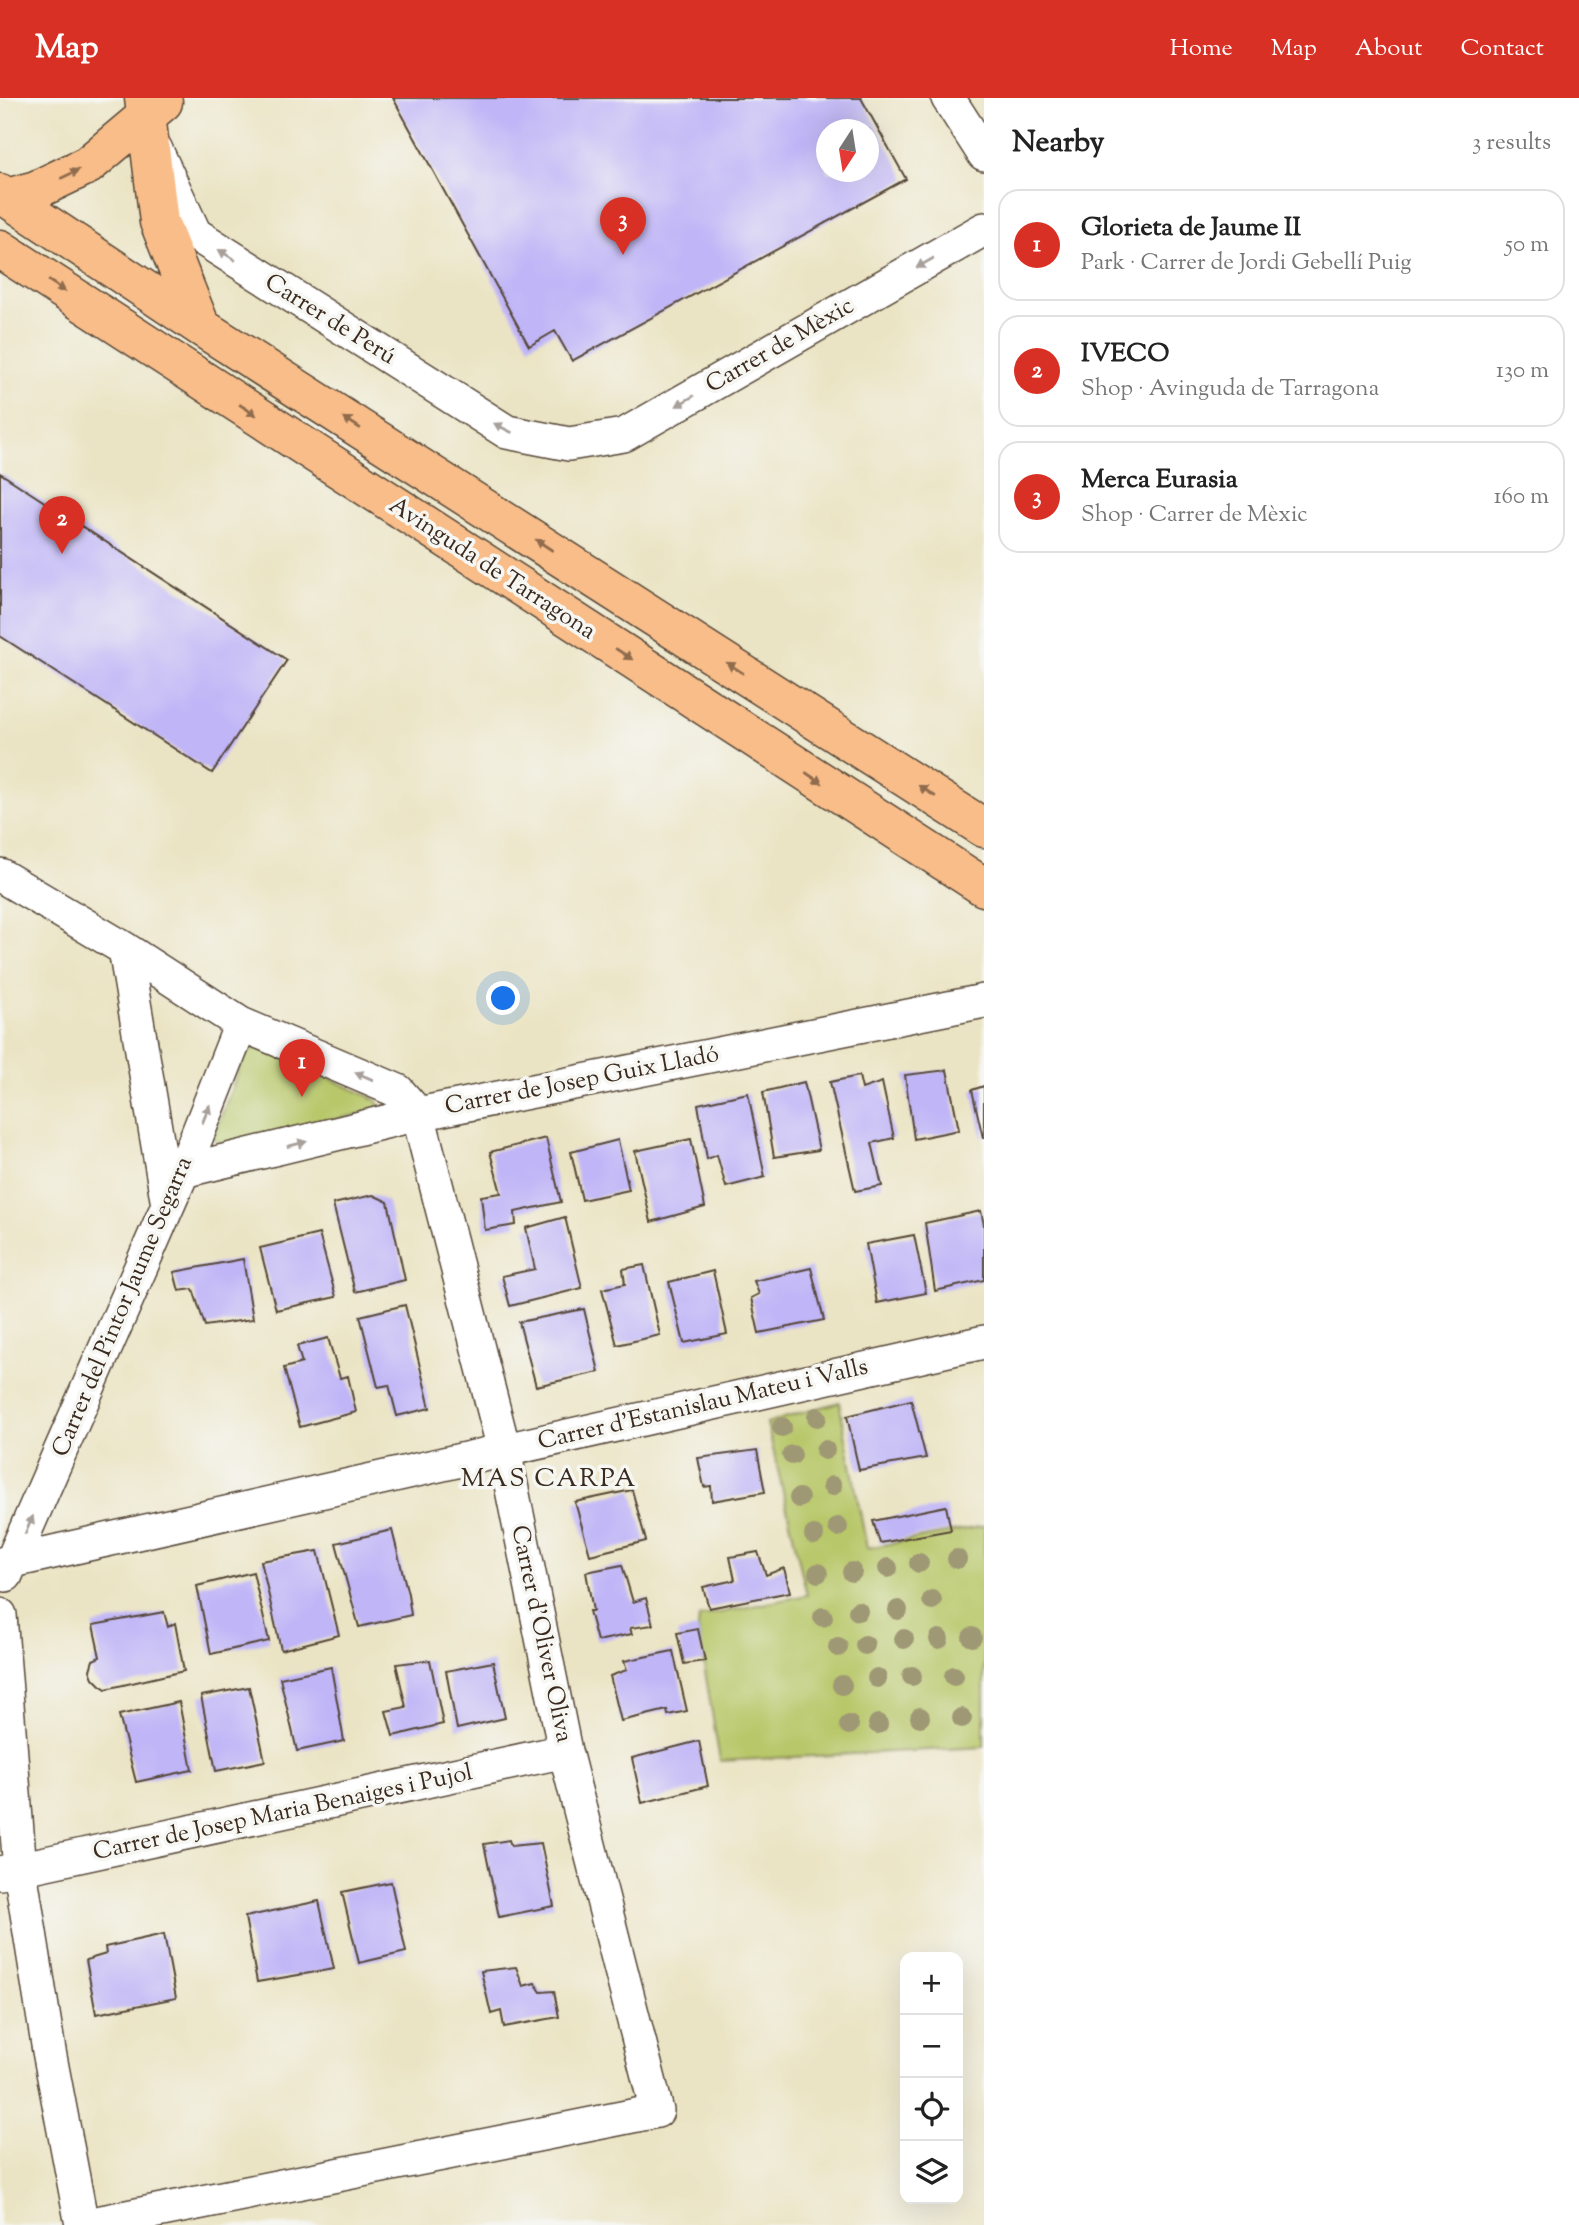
<!DOCTYPE html>
<html lang="en">
<head>
<meta charset="utf-8">
<style>
	body { margin:0; font-family:"Sorts Mill Goudy",serif; background:#f2f2f2; color:#222 }
	.controls { position:absolute; right:21px; bottom:21px; display:grid; overflow:hidden; border-radius:14px; box-shadow:0 7px 28px #0002 }
	.controls button { width:63px; height:63px; display:grid; place-items:center; padding:0; border:0; border-bottom:2px solid #e0e0e0; background:#fff; color:#222; font:35px sans-serif }
	.compass { position:absolute; left:816px; top:21px; width:63px; height:63px; border-radius:50%; background:#fff; box-shadow:0 7px 28px #0002; rotate:192deg }
	.you { position:absolute; left:504px; top:901px; width:24px; height:24px; margin:-18px; border:5px solid #fff; border-radius:50%; background:#1a73e8; box-shadow:0 0 0 10px #1a73e833 }
	.badge { display:grid; place-items:center; width:46px; height:46px; border-radius:50%; background:#d93025; color:#fff; font-size:23px; font-weight:700 }
	.pin { position:absolute; translate:-50% -58px; filter:drop-shadow(0 2px 4px #0008) }
	.pin::after { content:''; position:absolute; top:37px; width:24px; height:21px; background:inherit; clip-path:polygon(0 0,100% 0,50% 100%) }
	.list { margin:0; padding:0; list-style:none }
	h2 { display:flex; justify-content:space-between; align-items:center; height:91px; margin:0; padding:0 28px; font-size:30px }
	h2 small { font-size:23px; font-weight:400; color:#767676 }
	.list li { display:grid; grid-template-columns:46px 1fr auto; gap:21px; align-items:center; box-sizing:border-box; height:112px; margin:0 14px 14px; padding:0 14px; border:2px solid #e0e0e0; border-radius:21px }
	.list b { display:block; font-size:26px; white-space:nowrap }
	.list p { margin:0; font-size:23px; white-space:nowrap; color:#767676 }
	.list em { font-size:23px; font-style:normal; color:#767676 }
	.icon { flex:none; width:38px; height:38px; fill:none; stroke:currentColor; stroke-width:2; stroke-linecap:round; stroke-linejoin:round }
	.map { position:relative; flex:none; width:984px; height:2127px; overflow:hidden }
	header { display:flex; align-items:center; gap:42px; box-sizing:border-box; height:98px; padding:0 35px; background:#d93025; color:#fff }
	header strong { font-size:33px }
	nav { display:flex; gap:38px; margin-inline-start:auto; font-size:24px }
	main { display:flex }
	aside { flex:1; background:#fff }
	.map>svg:first-child { display:block }
	.green { fill:#b8c769; stroke:#7a7844; stroke-width:2 }
	.building { fill:#c0b5f7; fill-rule:evenodd }
	.lines { fill:none; stroke-linecap:round; stroke-linejoin:round }
	.street-casing { stroke:#554637; stroke-width:36 }
	.primary-casing { stroke:#554637; stroke-width:41 }
	.street { stroke:#fff; stroke-width:33 }
	.primary { stroke:#f9bd89; stroke-width:38 }
	.tree { fill:#9f9875 }
	.oneway { fill:#906c4e }
	.oneway2 { fill:#a79f9a }
	.labels { text-anchor:middle; dominant-baseline:central; stroke-width:7; stroke-linejoin:round; paint-order:stroke }
	.street-label { font-size:24px; fill:#3b2a1e; stroke:#f6f6f2 }
	.neighbourhood-label { font-size:26px; letter-spacing:2px; fill:#3b2a1e; stroke:#f6f6f2 }
</style>
</head>
<body>
<header>
<strong>Map</strong>
<nav><a>Home</a><a>Map</a><a>About</a><a>Contact</a></nav>
</header>
<main>
<div class="map">
<svg width="984" height="2127" viewBox="0 0 984 2127">
	<rect width="100%" height="100%" fill="#f6f6f2"/>
	<filter id="ink" filterUnits="userSpaceOnUse"><feTurbulence type="fractalNoise" baseFrequency=".0143" numOctaves="2"/><feDisplacementMap in="SourceGraphic" scale="14" xChannelSelector="R" yChannelSelector="G"/><feConvolveMatrix kernelMatrix="1 2 1 2 8 2 1 2 1" color-interpolation-filters="sRGB"/></filter>
	<filter id="wash" filterUnits="userSpaceOnUse"><feTurbulence type="fractalNoise" baseFrequency=".00686" numOctaves="4" result="noise"/><feDisplacementMap in="SourceGraphic" scale="28" xChannelSelector="R" yChannelSelector="G"/><feGaussianBlur stdDeviation="1.57" result="paint"/><feColorMatrix in="noise" values="0 0 0 0 0 0 0 0 0 0 0 0 0 0 0 0 0 1.4 0 .05"/><feComposite in="paint" operator="in"/></filter>
	<g filter="url(#wash)">
		<rect width="100%" height="100%" fill="#ebe4c4"/>
		<path class="green" d="M 260,949 L 377,1002 L 378,1008 L 374,1013 L 223,1047 L 213,1040 L 243,961 L 250,952 Z
			M 839,1304 L 867,1450 L 984,1428 L 984,1649 L 720,1663 L 698,1531 L 699,1519 L 807,1497 L 767,1325 Z"/>
		<g id="blocks">
			<path class="building" d="M 393,0 L 861,0 L 906,81 L 572,263 L 555,233 L 529,248 ZM 827,32 L 869,32 L 869,74 L 827,74 Z
				M 0,375 L 287,562 L 212,675 L 0,538 Z
				M 947,972 L 959,1032 L 914,1041 L 905,977 Z
				M 859,978 L 862,991 L 882,984 L 894,1040 L 872,1045 L 882,1088 L 855,1093 L 830,984 Z
				M 804,984 L 819,1052 L 774,1059 L 763,994 Z
				M 984,988 L 984,1040 L 983,1040 L 972,992 Z
				M 748,995 L 765,1079 L 726,1089 L 717,1057 L 707,1061 L 698,1006 Z
				M 546,1040 L 561,1104 L 515,1114 L 516,1127 L 485,1132 L 481,1098 L 501,1095 L 490,1054 Z
				M 691,1041 L 705,1109 L 651,1124 L 635,1053 Z
				M 618,1042 L 629,1092 L 582,1102 L 571,1054 Z
				M 373,1097 L 388,1104 L 405,1182 L 355,1194 L 333,1106 Z
				M 981,1113 L 984,1127 L 984,1182 L 935,1193 L 925,1125 Z
				M 565,1119 L 582,1190 L 510,1208 L 502,1178 L 535,1171 L 526,1130 Z
				M 319,1136 L 336,1199 L 276,1212 L 260,1150 Z
				M 914,1137 L 926,1195 L 877,1205 L 866,1146 Z
				M 243,1161 L 253,1221 L 205,1228 L 193,1191 L 179,1193 L 174,1174 Z
				M 644,1167 L 660,1237 L 617,1247 L 602,1191 L 625,1186 L 623,1171 Z
				M 811,1170 L 824,1222 L 759,1235 L 751,1200 L 759,1196 L 754,1183 Z
				M 713,1173 L 727,1236 L 684,1245 L 669,1184 Z
				M 405,1207 L 430,1310 L 397,1318 L 389,1287 L 378,1289 L 360,1218 Z
				M 584,1211 L 599,1274 L 536,1288 L 519,1224 Z
				M 328,1240 L 340,1280 L 348,1278 L 356,1314 L 300,1329 L 284,1270 L 302,1265 L 297,1248 Z
				M 911,1302 L 926,1360 L 859,1372 L 847,1318 Z
				M 757,1352 L 765,1394 L 712,1403 L 711,1388 L 704,1389 L 698,1360 Z
				M 632,1392 L 646,1443 L 590,1457 L 575,1404 Z
				M 946,1408 L 951,1432 L 880,1445 L 873,1423 Z
				M 392,1432 L 408,1496 L 411,1517 L 359,1529 L 336,1445 Z
				M 318,1453 L 339,1537 L 281,1552 L 261,1463 Z
				M 758,1454 L 766,1477 L 784,1470 L 790,1494 L 709,1510 L 703,1489 L 735,1482 L 730,1459 Z
				M 622,1467 L 633,1504 L 646,1500 L 653,1527 L 630,1530 L 632,1536 L 597,1543 L 589,1513 L 593,1513 L 586,1474 Z
				M 253,1474 L 269,1543 L 211,1556 L 197,1488 Z
				M 164,1514 L 168,1529 L 175,1525 L 184,1573 L 106,1591 L 100,1587 L 93,1580 L 90,1572 L 93,1562 L 100,1559 L 93,1527 Z
				M 698,1531 L 705,1563 L 684,1566 L 677,1535 Z
				M 673,1553 L 687,1613 L 668,1617 L 667,1612 L 621,1623 L 610,1578 L 627,1572 L 624,1563 Z
				M 430,1562 L 443,1626 L 393,1638 L 386,1613 L 406,1609 L 396,1566 Z
				M 493,1564 L 505,1620 L 457,1631 L 446,1573 Z
				M 331,1569 L 344,1643 L 297,1653 L 280,1580 Z
				M 249,1589 L 265,1663 L 216,1673 L 201,1598 Z
				M 179,1604 L 192,1672 L 136,1684 L 119,1617 Z
				M 699,1643 L 708,1688 L 642,1705 L 632,1660 Z
				M 509,1742 L 511,1748 L 541,1745 L 554,1808 L 499,1819 L 484,1746 Z
				M 391,1784 L 406,1854 L 359,1865 L 342,1794 Z
				M 319,1803 L 334,1871 L 257,1884 L 245,1819 Z
				M 164,1836 L 176,1900 L 96,1916 L 86,1862 L 106,1856 L 105,1849 Z
				M 516,1869 L 523,1888 L 535,1885 L 541,1894 L 554,1893 L 559,1919 L 504,1929 L 501,1913 L 491,1916 L 481,1873 Z"/>
		</g>
	</g>
	<g filter="url(#ink)">
		<use href="#blocks" fill-opacity="0" stroke="#554637" stroke-width="2"/>
		<g class="lines">
			<g class="street-casing">
				<path id="street" d="M 948,0 L 984,56
					M 155,50 L 195,136 L 507,334 L 569,346 L 624,337 L 984,131
					M 0,777 L 125,851 L 241,926 L 398,993 L 418,1016 L 504,1352 L 565,1653 L 657,2013 L 87,2127
					M 125,851 L 168,1107
					M 183,1073 L 418,1016 L 984,903
					M 0,1466 L 984,1244
					M 6,1477 L 183,1073 L 241,926
					M 0,1517 L 20,1772 L 49,1953 L 82,2127
					M 0,1775 L 565,1653"/>
			</g>
			<g class="primary-casing">
				<path id="primary" d="M 144,0 L 159,124 L 201,229
					M 0,95 L 201,229 L 984,730
					M 0,99 L 7,100 L 36,92 L 88,67 L 163,4
					M 0,151 L 984,789"/>
			</g>
			<use href="#street" class="street"/>
			<use href="#primary" class="primary"/>
		</g>
		<g class="tree">
			<circle cx="817" cy="1319" r="10"/>
			<circle cx="782" cy="1329" r="10"/>
			<circle cx="825" cy="1352" r="10"/>
			<circle cx="792" cy="1357" r="10"/>
			<circle cx="832" cy="1388" r="10"/>
			<circle cx="799" cy="1400" r="10"/>
			<circle cx="838" cy="1429" r="10"/>
			<circle cx="814" cy="1437" r="10"/>
			<circle cx="957" cy="1461" r="10"/>
			<circle cx="919" cy="1465" r="10"/>
			<circle cx="888" cy="1470" r="10"/>
			<circle cx="852" cy="1474" r="10"/>
			<circle cx="818" cy="1475" r="10"/>
			<circle cx="932" cy="1502" r="10"/>
			<circle cx="898" cy="1512" r="10"/>
			<circle cx="858" cy="1513" r="10"/>
			<circle cx="823" cy="1519" r="10"/>
			<circle cx="972" cy="1539" r="10"/>
			<circle cx="904" cy="1541" r="10"/>
			<circle cx="939" cy="1541" r="10"/>
			<circle cx="865" cy="1547" r="10"/>
			<circle cx="838" cy="1549" r="10"/>
			<circle cx="912" cy="1578" r="10"/>
			<circle cx="954" cy="1578" r="10"/>
			<circle cx="877" cy="1580" r="10"/>
			<circle cx="842" cy="1587" r="10"/>
			<circle cx="920" cy="1619" r="10"/>
			<circle cx="962" cy="1620" r="10"/>
			<circle cx="878" cy="1626" r="10"/>
			<circle cx="849" cy="1627" r="10"/>
		</g>
		<defs><path id="oneway-solid" d="M-6-.8H1V-3.2L6.5 0L1 3.2V.8H-6Z" transform="scale(1.75)"/></defs>
		<g class="oneway">
			<use href="#oneway-solid" transform="translate(70 76) rotate(-26)"/>
			<use href="#oneway-solid" transform="translate(57 188) rotate(33)"/>
			<use href="#oneway-solid" transform="translate(248 312) rotate(33)"/>
			<use href="#oneway-solid" transform="translate(352 325) rotate(-147)"/>
			<use href="#oneway-solid" transform="translate(544 447) rotate(-147)"/>
			<use href="#oneway-solid" transform="translate(624 556) rotate(33)"/>
			<use href="#oneway-solid" transform="translate(735 570) rotate(-147)"/>
			<use href="#oneway-solid" transform="translate(814 680) rotate(33)"/>
			<use href="#oneway-solid" transform="translate(927 693) rotate(-147)"/>
		</g>
		<g class="oneway2">
			<use href="#oneway-solid" transform="translate(227 157) rotate(-148)"/>
			<use href="#oneway-solid" transform="translate(925 165) rotate(150)"/>
			<use href="#oneway-solid" transform="translate(685 303) rotate(150)"/>
			<use href="#oneway-solid" transform="translate(503 330) rotate(-153)"/>
			<use href="#oneway-solid" transform="translate(364 978) rotate(-157)"/>
			<use href="#oneway-solid" transform="translate(206 1016) rotate(-68)"/>
			<use href="#oneway-solid" transform="translate(297 1046) rotate(-14)"/>
			<use href="#oneway-solid" transform="translate(29 1427) rotate(-66)"/>
		</g>
	</g>
	<g class="labels">
		<g class="street-label">
			<text transform="translate(330 222) rotate(32)">Carrer de Perú</text>
			<text transform="translate(780 248) rotate(-30)">Carrer de Mèxic</text>
			<text transform="translate(492 471) rotate(33)">Avinguda de Tarragona</text>
			<text transform="translate(582 983) rotate(-11)">Carrer de Josep Guix Lladó</text>
			<text transform="translate(123 1209) rotate(-67)">Carrer del Pintor Jaume Segarra</text>
			<text transform="translate(703 1307) rotate(-13)">Carrer d'Estanislau Mateu i Valls</text>
			<text transform="translate(541 1536) rotate(78)">Carrer d'Oliver Oliva</text>
			<text transform="translate(283 1715) rotate(-12)">Carrer de Josep Maria Benaiges i Pujol</text>
		</g>
		<g class="neighbourhood-label">
			<text x="549" y="1381">MAS CARPA</text>
		</g>
	</g>
</svg>
<div class="controls">
<button>+</button>
<button>−</button>
<button><svg class="icon" aria-label="locate" viewBox="0 0 24 24"><circle cx="12" cy="12" r="6"/><path d="M12 2v4M12 18v4M2 12h4M18 12h4"/></svg></button>
<button><svg class="icon" aria-label="layers" viewBox="0 0 24 24"><path d="M12 4l9 5-9 5-9-5zM3 14l9 5 9-5"/></svg></button>
</div>
<svg class="compass" viewBox="-18 -18 36 36"><path d="M0-13l5 13h-10z" fill="#e53935"/><path d="M0 13l5-13h-10z" fill="#767676"/></svg>
<div class="you"></div>
<div class="pin badge" style="left:302px;top:999px">1</div>
<div class="pin badge" style="left:62px;top:456px">2</div>
<div class="pin badge" style="left:623px;top:157px">3</div>
</div>
<aside>
<h2>Nearby<small>3 results</small></h2>
<ul class="list">
<li><span class="badge">1</span><div><b>Glorieta de Jaume II</b><p>Park · Carrer de Jordi Gebellí Puig</p></div><em>50 m</em></li>
<li><span class="badge">2</span><div><b>IVECO</b><p>Shop · Avinguda de Tarragona</p></div><em>130 m</em></li>
<li><span class="badge">3</span><div><b>Merca Eurasia</b><p>Shop · Carrer de Mèxic</p></div><em>160 m</em></li>
</ul>
</aside>
</main>
</body>
</html>
